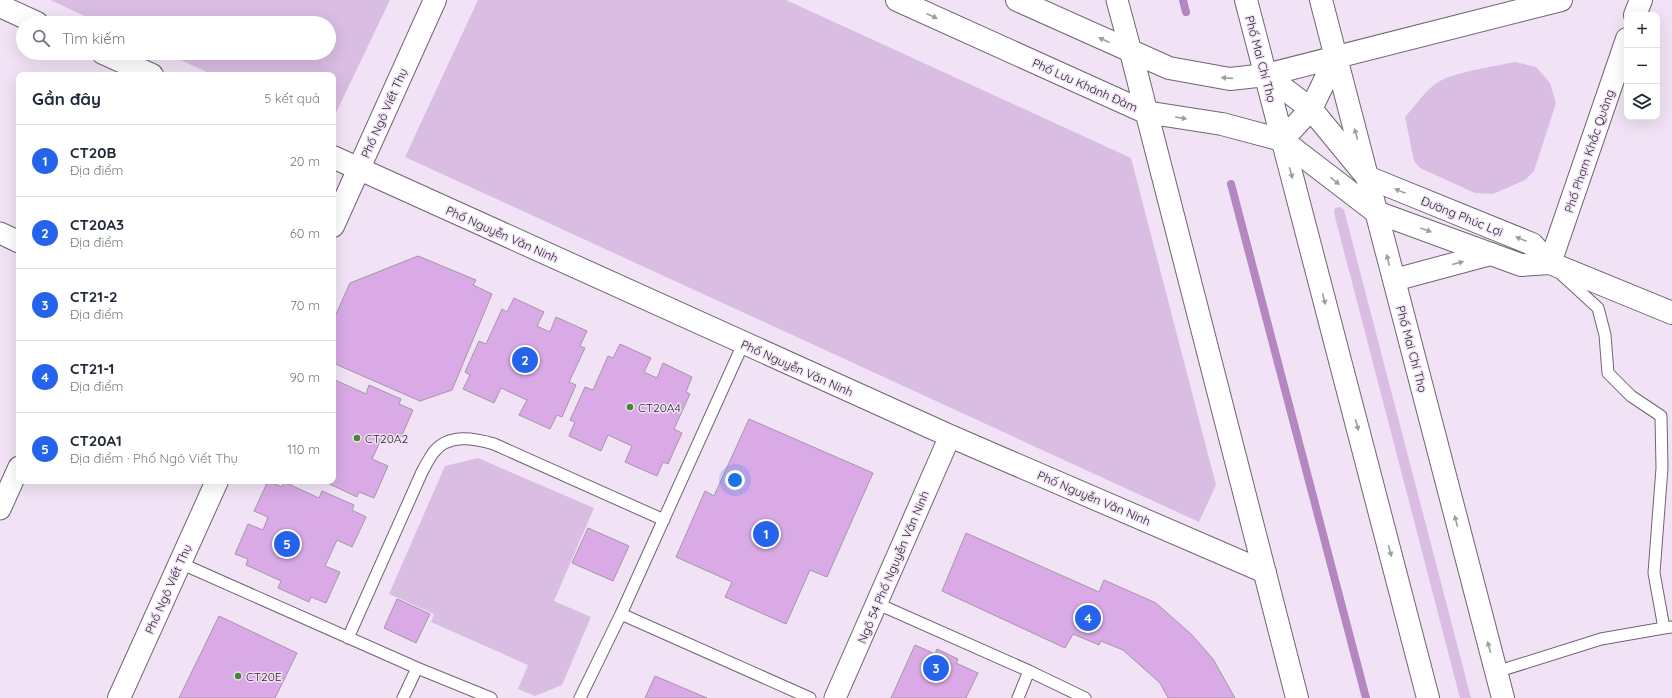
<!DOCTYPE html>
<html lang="vi">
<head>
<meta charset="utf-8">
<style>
	body { margin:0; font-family:Quicksand,sans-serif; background:#f6f6f7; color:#1f2937 }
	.controls { position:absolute; right:12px; top:12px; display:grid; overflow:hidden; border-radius:8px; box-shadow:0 4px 16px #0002 }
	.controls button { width:36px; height:36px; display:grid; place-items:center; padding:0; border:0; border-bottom:1px solid #e0e1e3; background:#fff; color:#1f2937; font:20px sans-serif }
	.you { position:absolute; left:735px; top:480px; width:14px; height:14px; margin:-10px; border:3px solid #fff; border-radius:50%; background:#1a73e8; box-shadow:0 0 0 6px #1a73e833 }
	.badge { display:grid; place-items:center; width:26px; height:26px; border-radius:50%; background:#2563eb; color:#fff; font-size:13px; font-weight:700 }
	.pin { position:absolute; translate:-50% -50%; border:2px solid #fff; box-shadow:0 1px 4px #0006 }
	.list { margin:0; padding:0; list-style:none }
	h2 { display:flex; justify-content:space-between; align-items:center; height:52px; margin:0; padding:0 16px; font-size:17px }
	h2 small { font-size:13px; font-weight:400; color:#747a83 }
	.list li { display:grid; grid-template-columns:26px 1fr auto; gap:12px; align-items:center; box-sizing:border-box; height:72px; padding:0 16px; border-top:1px solid #e0e1e3 }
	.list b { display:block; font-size:15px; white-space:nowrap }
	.list p { margin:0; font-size:13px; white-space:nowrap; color:#747a83 }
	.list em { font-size:13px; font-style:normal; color:#747a83 }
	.icon { flex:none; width:22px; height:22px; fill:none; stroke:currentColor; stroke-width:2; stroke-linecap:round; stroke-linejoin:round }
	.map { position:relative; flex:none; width:1672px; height:698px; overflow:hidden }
	.search { position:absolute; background:#fff; box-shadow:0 4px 16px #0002; left:16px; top:16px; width:320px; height:44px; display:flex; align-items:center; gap:10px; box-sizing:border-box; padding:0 14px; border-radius:22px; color:#747a83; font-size:15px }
	.panel { position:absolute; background:#fff; box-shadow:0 4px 16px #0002; left:16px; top:72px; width:320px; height:412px; border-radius:8px }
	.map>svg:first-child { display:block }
	.green { fill:#dabde2 }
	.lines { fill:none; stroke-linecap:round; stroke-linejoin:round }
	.stream { stroke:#b587c1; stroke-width:8 }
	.building { fill:#d9aae6; stroke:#a497a7 }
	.service-casing { stroke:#706473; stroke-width:13 }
	.minor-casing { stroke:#706473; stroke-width:23 }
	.tertiary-casing { stroke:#706473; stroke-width:24 }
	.secondary-casing { stroke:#706473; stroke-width:24 }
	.service { stroke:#fff; stroke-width:11 }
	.minor { stroke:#fff; stroke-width:21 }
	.tertiary { stroke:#fff; stroke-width:22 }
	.secondary { stroke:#fff; stroke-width:22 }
	.oneway { fill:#a09da0 }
	.poi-dot { fill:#43882d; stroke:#f1e3f5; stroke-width:1.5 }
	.labels { text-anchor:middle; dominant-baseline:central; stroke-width:3; stroke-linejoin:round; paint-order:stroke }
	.street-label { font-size:12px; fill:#2c262d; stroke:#f1e3f5 }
	.poi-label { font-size:12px; fill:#2c262d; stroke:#f1e3f5; text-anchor:start }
</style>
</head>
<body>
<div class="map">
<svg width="1672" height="698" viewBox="0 0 1672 698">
	<rect width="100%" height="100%" fill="#f1e3f5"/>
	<path class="green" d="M 50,0 L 390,0 L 333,119 L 333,75 L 213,75 L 166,53 L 329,53 L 329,23 L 100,23 Z
		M 478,0 L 786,0 L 1131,158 L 1216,485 L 1199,522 L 405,157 Z
		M 1515,62 L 1536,67 L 1550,83 L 1556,103 L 1534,171 L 1525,180 L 1493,194 L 1475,193 L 1420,168 L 1414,161 L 1405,117 C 1416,105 1426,89 1440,81 C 1456,72 1496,66 1515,62 Z
		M 1340,207 L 1344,210 L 1471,698 L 1460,698 L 1334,213 L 1335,208 Z
		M 478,458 L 594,508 L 554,601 L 591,617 L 562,685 L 535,696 L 518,689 L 528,665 L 431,622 L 434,614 L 389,594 L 445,466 Z"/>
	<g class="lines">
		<path class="stream" d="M 1183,0 L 1186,12
			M 1231,184 L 1366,698"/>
	</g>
	<path class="building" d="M 418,256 L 476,280 L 473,285 L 492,294 L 452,390 L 420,401 L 333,363 L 333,321 L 350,283 Z
		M 514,298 L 544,312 L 537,326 L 550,332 L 556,317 L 587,331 L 580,346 L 585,348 L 569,382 L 576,385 L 562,417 L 557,415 L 550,429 L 519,415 L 527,400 L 501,388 L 494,403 L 463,389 L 470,375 L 465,372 L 479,341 L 486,344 L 502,309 L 507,312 Z
		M 620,344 L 651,358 L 644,372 L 657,378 L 663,363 L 692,377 L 686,392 L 690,394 L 674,429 L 682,433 L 668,464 L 663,462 L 657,476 L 625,462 L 632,446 L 608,435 L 601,451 L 569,436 L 575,422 L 570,420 L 585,387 L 593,390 L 608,356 L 613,358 Z
		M 333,379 L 366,394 L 369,385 L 401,399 L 399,404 L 413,410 L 399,442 L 383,435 L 372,459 L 388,466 L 374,498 L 359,492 L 357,497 L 323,481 L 333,481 Z
		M 749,419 L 873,473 L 827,577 L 810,570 L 786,624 L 725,597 L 732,582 L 676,557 L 705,491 L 714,496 Z
		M 268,481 L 282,487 L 284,482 L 319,498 L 322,491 L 354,505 L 352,510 L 366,517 L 352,547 L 337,540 L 325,566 L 340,572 L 326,603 L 311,597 L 309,602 L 278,588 L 281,581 L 246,565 L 248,559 L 235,554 L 248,524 L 263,530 L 268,517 L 254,511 Z
		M 588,528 L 629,546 L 613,581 L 572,563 Z
		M 966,533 L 1099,592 L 1104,580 L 1156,603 L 1192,635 L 1213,659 L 1235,698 L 1168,698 L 1160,683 L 1123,650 L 1101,641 L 1099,645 L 1073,634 L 1065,648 L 942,591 Z
		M 397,599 L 430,614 L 416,643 L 384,628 Z
		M 219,616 L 297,653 L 275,698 L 179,698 Z
		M 915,645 L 935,654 L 937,649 L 958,659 L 956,663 L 978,673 L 966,698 L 891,698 Z
		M 655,676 L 707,698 L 645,698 Z"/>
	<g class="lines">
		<g class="service-casing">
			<path id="service" d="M 1562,275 L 1598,308 L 1605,335 L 1608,373 L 1631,396 L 1661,416 L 1662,468 L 1654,573 L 1664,628 L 1672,627
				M 180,563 L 417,668 L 491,698
				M 878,604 L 1029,671 L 1085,698
				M 621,614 L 810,698
				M 348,638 L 422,472 C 425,466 429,459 433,453 C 448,433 474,438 494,444 L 664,520
				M 1496,672 L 1601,639 L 1664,628
				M 403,698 L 417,668
				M 580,698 L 621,614 L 743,344
				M 1018,698 L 1029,671"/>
		</g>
		<g class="minor-casing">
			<path id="minor" d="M 1117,0 L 1131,52
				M 0,233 L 19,242
				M 0,509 L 19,467
				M 835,698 L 950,436"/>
		</g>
		<g class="tertiary-casing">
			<path id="tertiary" d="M 897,0 L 1145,112 L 1222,124 L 1282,140 L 1376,212 L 1521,265 L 1550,263
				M 1017,0 L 1169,68 L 1230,79 L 1266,75 L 1561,0
				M 0,6 L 37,23
				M 1635,15 L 1641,0
				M 1131,52 L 1297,698
				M 103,53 L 152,75
				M 1266,75 L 1311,109 L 1367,177 L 1532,244 L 1550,263 L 1672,313
				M 1282,140 L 1311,109 L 1336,57
				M 333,157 L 950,436 L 1265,572
				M 333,226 L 435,0
				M 1550,263 L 1627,39
				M 119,698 L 217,481"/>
		</g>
		<g class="secondary-casing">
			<path id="secondary" d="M 1246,0 L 1428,698
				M 1321,0 L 1503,698
				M 1394,280 L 1491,254"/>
		</g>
		<use href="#service" class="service"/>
		<use href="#minor" class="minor"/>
		<use href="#tertiary" class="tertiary"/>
		<use href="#secondary" class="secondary"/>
	</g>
	<defs><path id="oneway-solid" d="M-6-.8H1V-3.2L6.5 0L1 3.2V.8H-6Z"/></defs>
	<g class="oneway">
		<use href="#oneway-solid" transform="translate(932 16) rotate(24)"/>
		<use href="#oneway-solid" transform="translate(1104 40) rotate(-156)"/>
		<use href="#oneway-solid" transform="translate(1227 78) rotate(-176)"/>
		<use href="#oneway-solid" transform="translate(1181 118) rotate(9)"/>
		<use href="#oneway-solid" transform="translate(1356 134) rotate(-105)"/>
		<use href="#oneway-solid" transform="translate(1291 173) rotate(75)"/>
		<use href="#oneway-solid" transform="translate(1335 181) rotate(38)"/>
		<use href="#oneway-solid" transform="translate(1400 191) rotate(-158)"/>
		<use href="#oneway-solid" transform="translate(1426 230) rotate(20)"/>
		<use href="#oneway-solid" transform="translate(1521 239) rotate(-158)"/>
		<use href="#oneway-solid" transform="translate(1388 260) rotate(-104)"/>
		<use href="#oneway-solid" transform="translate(1458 263) rotate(-15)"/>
		<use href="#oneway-solid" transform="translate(1324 299) rotate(75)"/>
		<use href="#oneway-solid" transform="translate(1357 425) rotate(75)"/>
		<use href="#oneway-solid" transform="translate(1456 521) rotate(-105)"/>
		<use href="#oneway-solid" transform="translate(1390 551) rotate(75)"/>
		<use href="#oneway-solid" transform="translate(1489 647) rotate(-105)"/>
	</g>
	<g class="poi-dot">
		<circle cx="630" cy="407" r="4"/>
		<circle cx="357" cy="438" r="4"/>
		<circle cx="238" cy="676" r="4"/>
	</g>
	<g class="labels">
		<g class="street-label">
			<text transform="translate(1261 59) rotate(75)">Phố Mai Chí Thọ</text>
			<text transform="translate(1085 85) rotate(24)">Phố Lưu Khánh Đàm</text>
			<text transform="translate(384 113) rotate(-66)">Phố Ngô Viết Thụ</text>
			<text transform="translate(1589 151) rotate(-71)">Phố Phạm Khắc Quảng</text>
			<text transform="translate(1462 216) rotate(22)">Đường Phúc Lợi</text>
			<text transform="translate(502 234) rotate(24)">Phố Nguyễn Văn Ninh</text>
			<text transform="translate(1412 349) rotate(75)">Phố Mai Chí Thọ</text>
			<text transform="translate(797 368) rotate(24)">Phố Nguyễn Văn Ninh</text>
			<text transform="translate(1094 498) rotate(23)">Phố Nguyễn Văn Ninh</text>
			<text transform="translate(893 567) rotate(-67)">Ngõ 54 Phố Nguyễn Văn Ninh</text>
			<text transform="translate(168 589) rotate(-66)">Phố Ngô Viết Thụ</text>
		</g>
		<g class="poi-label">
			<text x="638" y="407">CT20A4</text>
			<text x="365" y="438">CT20A2</text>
			<text x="246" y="676">CT20E</text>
		</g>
	</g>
</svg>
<div class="controls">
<button>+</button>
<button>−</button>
<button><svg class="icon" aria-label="layers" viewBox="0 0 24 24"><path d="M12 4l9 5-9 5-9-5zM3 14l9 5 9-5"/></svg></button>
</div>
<div class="you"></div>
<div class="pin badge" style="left:766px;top:534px">1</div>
<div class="pin badge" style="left:525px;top:360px">2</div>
<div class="pin badge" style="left:936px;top:668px">3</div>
<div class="pin badge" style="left:1088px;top:618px">4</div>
<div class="pin badge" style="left:287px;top:544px">5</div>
<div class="search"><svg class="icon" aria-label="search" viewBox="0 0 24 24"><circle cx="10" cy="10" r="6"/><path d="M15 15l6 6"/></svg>Tìm kiếm</div>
<section class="panel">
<h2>Gần đây<small>5 kết quả</small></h2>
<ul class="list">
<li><span class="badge">1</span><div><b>CT20B</b><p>Địa điểm</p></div><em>20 m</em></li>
<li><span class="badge">2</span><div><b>CT20A3</b><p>Địa điểm</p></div><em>60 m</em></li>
<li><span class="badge">3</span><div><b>CT21-2</b><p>Địa điểm</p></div><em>70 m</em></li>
<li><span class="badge">4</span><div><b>CT21-1</b><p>Địa điểm</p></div><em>90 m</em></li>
<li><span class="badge">5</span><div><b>CT20A1</b><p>Địa điểm · Phố Ngô Viết Thụ</p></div><em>110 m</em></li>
</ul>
</section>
</div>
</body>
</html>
